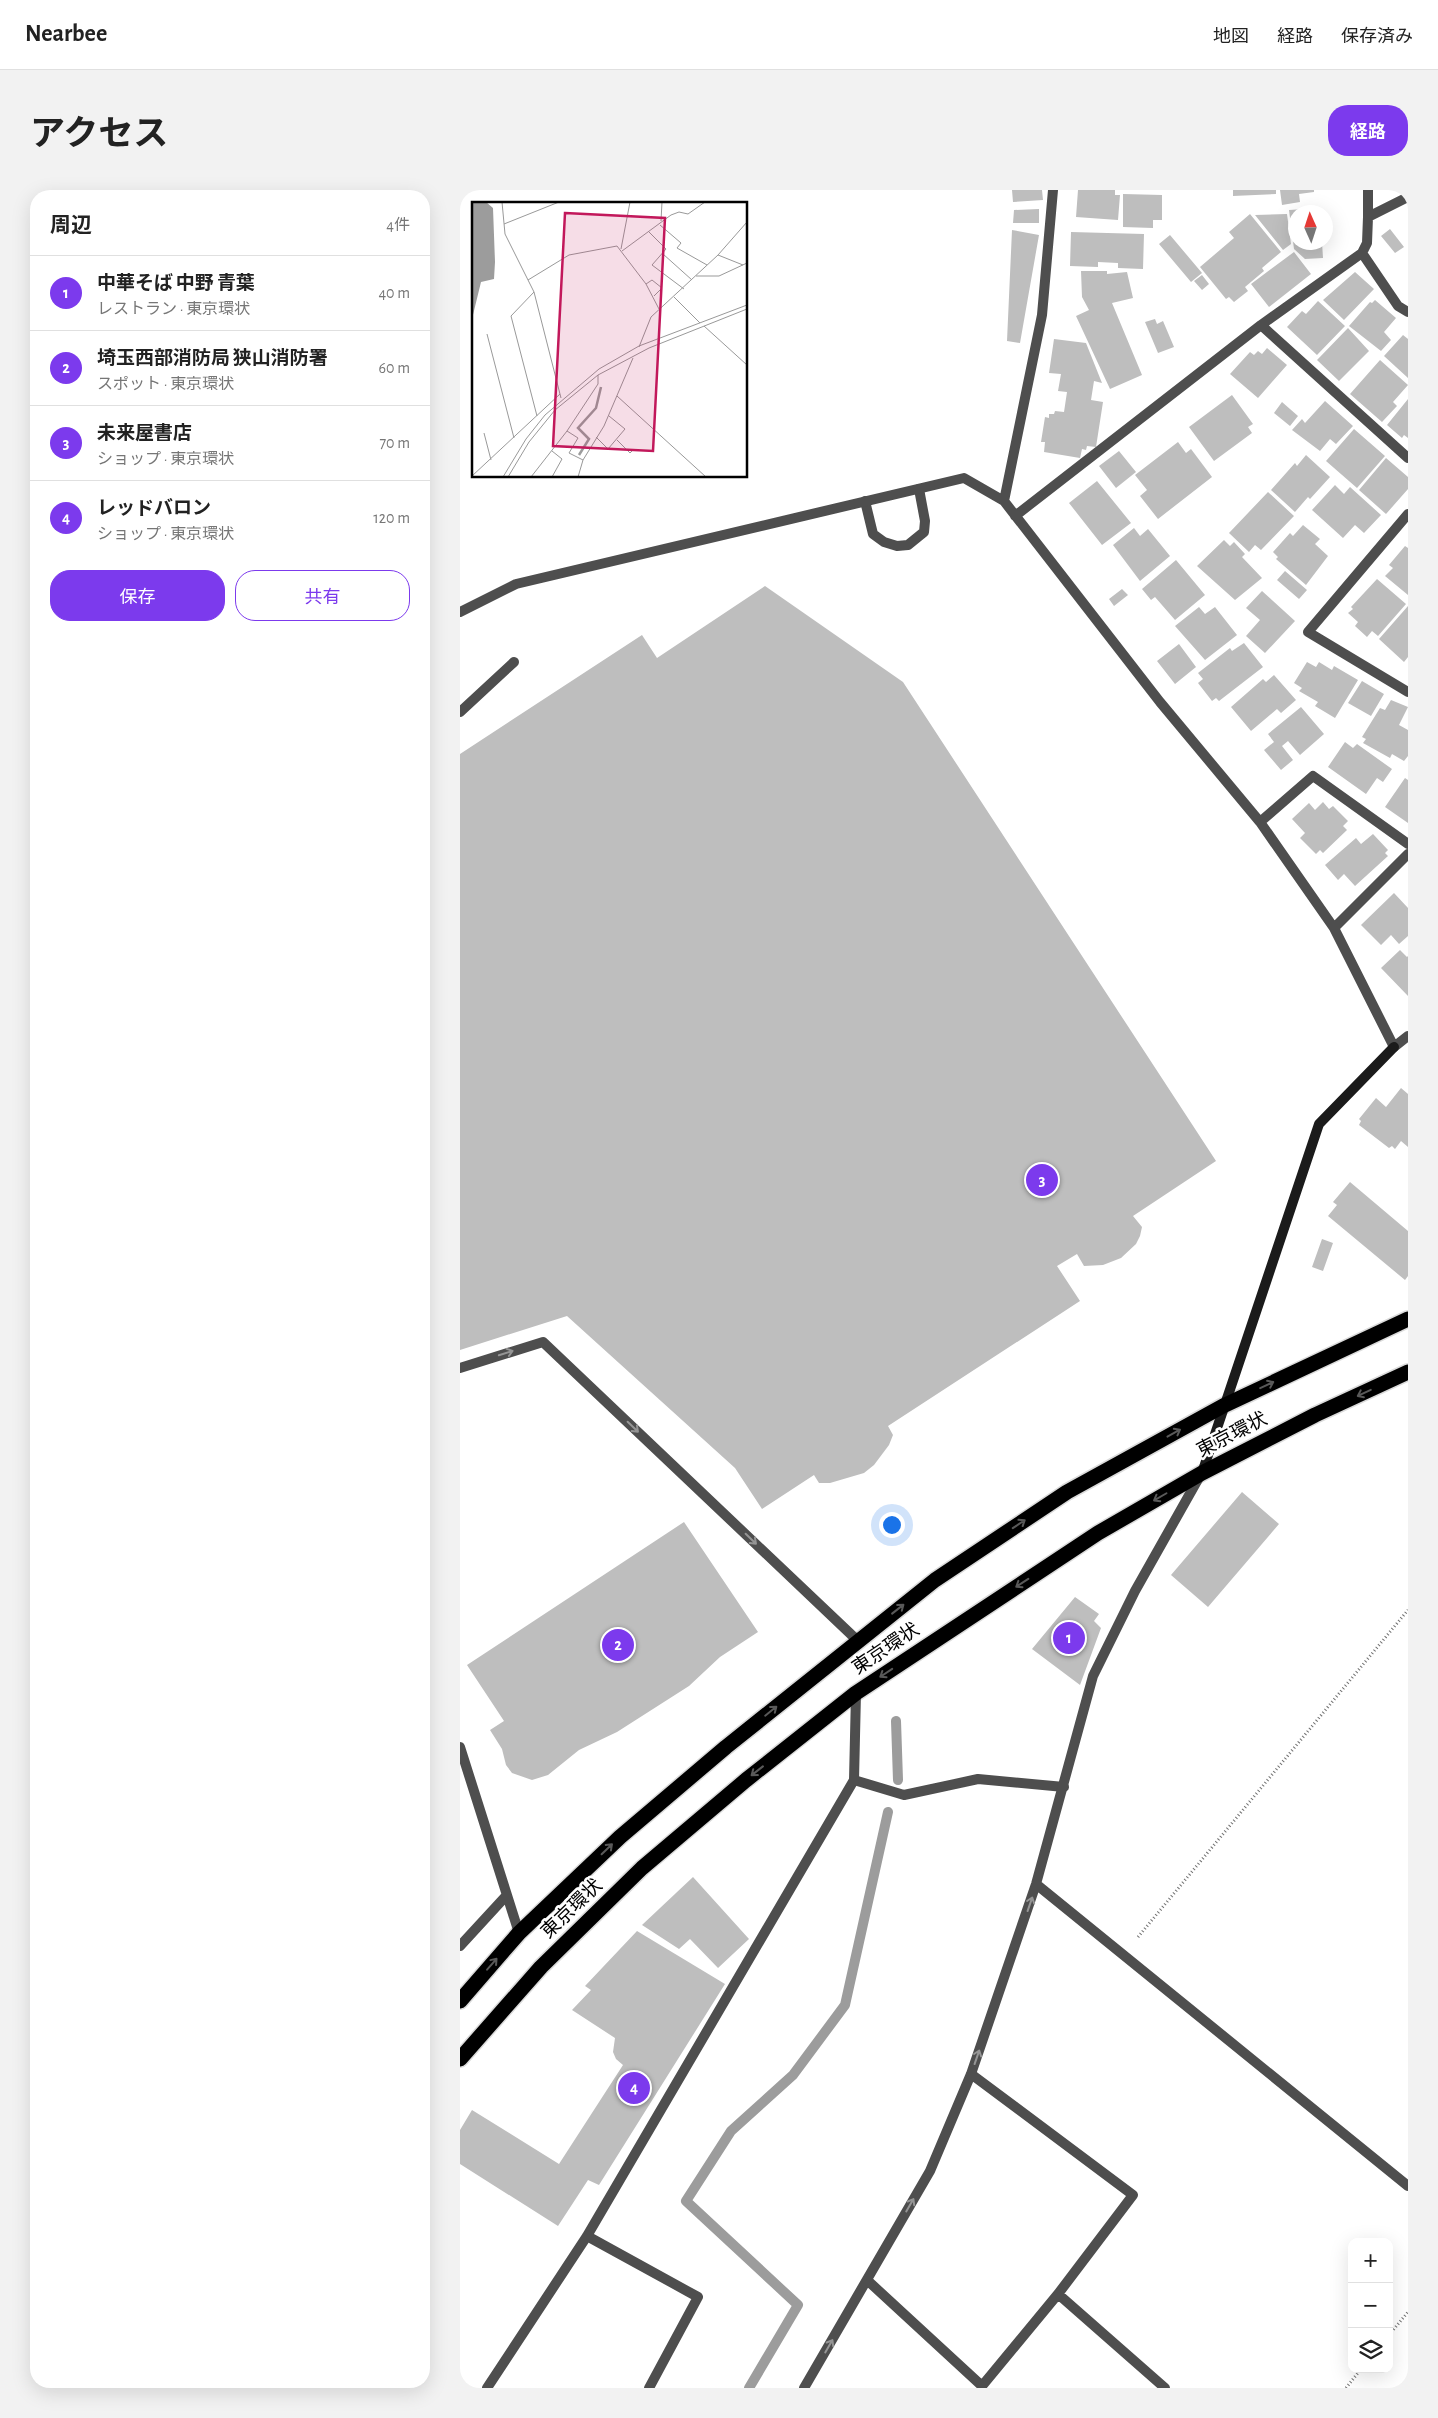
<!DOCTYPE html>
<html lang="ja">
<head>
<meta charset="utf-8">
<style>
	body { margin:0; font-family:"Alegreya Sans","Noto Sans JP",sans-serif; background:#f2f2f2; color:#222 }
	.controls { position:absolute; right:15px; bottom:15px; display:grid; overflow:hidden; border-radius:10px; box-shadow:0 5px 20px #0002 }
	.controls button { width:45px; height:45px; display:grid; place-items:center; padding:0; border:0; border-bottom:1px solid #e0e0e0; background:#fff; color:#222; font:25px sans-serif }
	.compass { position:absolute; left:828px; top:15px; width:45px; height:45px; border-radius:50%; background:#fff; box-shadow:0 5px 20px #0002; rotate:357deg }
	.you { position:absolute; left:431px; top:1334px; width:18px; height:18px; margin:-12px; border:4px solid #fff; border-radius:50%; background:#1a73e8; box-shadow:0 0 0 8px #1a73e833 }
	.badge { display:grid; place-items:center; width:32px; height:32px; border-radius:50%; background:#7c3aed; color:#fff; font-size:16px; font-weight:700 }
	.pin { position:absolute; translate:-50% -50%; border:2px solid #fff; box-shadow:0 1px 5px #0006 }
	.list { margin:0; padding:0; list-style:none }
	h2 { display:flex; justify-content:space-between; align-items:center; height:65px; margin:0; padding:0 20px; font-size:21px }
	h2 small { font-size:16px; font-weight:400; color:#767676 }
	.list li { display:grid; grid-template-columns:32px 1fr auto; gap:15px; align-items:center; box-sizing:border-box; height:75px; padding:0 20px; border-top:1px solid #e0e0e0 }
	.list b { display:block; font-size:19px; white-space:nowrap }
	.list p { margin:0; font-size:16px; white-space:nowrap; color:#767676 }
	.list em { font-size:16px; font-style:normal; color:#767676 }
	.actions { display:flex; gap:10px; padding:15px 20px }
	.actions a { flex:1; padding:11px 0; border:1px solid #7c3aed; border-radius:20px; text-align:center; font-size:18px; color:#7c3aed }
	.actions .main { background:#7c3aed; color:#fff }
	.icon { flex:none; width:28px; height:28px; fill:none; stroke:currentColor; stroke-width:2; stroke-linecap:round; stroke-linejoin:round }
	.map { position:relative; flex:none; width:948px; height:2198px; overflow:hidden; border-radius:20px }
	header { display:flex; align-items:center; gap:30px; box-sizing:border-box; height:70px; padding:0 25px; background:#fff; border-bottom:1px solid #e0e0e0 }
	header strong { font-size:24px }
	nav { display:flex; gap:28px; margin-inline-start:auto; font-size:18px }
	.intro { display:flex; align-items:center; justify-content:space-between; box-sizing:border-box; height:120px; padding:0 30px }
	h1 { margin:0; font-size:35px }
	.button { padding:12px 22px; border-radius:20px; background:#7c3aed; color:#fff; font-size:18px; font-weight:700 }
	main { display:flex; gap:30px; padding:0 30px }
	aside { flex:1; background:#fff; border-radius:20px; box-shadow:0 5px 20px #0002 }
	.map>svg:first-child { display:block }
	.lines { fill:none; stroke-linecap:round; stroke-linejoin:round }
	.stream { stroke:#9c9c9c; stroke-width:10 }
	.building { fill:#bebebe }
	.highway-casing { stroke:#dbdbdb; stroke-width:18 }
	.path { stroke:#707070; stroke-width:3; stroke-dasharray:1 2.5; stroke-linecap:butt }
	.lane { stroke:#4e4e4e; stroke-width:10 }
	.street { stroke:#4e4e4e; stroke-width:10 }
	.secondary { stroke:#1b1b1b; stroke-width:10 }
	.highway { stroke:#000; stroke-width:15 }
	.oneway { stroke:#959595 }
	.oneway2 { stroke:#595959 }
	.labels { text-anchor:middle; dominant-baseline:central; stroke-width:5; stroke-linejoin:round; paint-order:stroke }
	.street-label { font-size:19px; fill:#000; stroke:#fff }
	.inset-river { fill:none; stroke:#9c9c9c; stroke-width:2.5 }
	.inset-road { fill:none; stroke:#999; stroke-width:1 }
	.view { fill:#c2185b; fill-opacity:0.15; stroke:#c2185b; stroke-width:2.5 }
	.inset-edge { fill:none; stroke:#000; stroke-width:2.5 }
</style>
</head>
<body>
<header>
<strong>Nearbee</strong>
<nav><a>地図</a><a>経路</a><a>保存済み</a></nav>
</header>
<div class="intro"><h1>アクセス</h1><a class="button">経路</a></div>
<main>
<aside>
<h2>周辺<small>4件</small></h2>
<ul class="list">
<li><span class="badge">1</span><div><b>中華そば 中野 青葉</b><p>レストラン · 東京環状</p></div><em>40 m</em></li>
<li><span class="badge">2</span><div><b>埼玉西部消防局 狭山消防署</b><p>スポット · 東京環状</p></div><em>60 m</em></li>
<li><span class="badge">3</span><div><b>未来屋書店</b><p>ショップ · 東京環状</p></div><em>70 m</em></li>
<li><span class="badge">4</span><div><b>レッドバロン</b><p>ショップ · 東京環状</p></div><em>120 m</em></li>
</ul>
<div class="actions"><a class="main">保存</a><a>共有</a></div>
</aside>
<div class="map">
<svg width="948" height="2198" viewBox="0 0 948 2198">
	<rect width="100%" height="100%" fill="#fff"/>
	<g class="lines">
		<path class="stream" d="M 436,1531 L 438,1590
			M 289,2198 L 338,2115 L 226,2011 L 271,1941 L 333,1885 L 385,1815 L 428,1622"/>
	</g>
	<path class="building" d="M 552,0 L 582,0 L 583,10 L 553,12 Z
		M 618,0 L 655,0 L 655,5 L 660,5 L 658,30 L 616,27 Z
		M 773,0 L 816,0 L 816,4 L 773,6 Z
		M 820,0 L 854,0 L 854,2 L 839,4 L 840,12 L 822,15 Z
		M 663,4 L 702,5 L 702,30 L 693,30 L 693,38 L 663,37 Z
		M 860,18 L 861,22 L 836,22 L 836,52 L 862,52 L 863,68 L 845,69 L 834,59 L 829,20 Z
		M 579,19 L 579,33 L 553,33 L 554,20 Z
		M 790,24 L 821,62 L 802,78 L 804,81 L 785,97 L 788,101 L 774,112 L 769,107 L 766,109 L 740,77 L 774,48 L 769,42 Z
		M 827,24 L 831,54 L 823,60 L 795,25 Z
		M 930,39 L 944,57 L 935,63 L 921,46 Z
		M 552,40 L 579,45 L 560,153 L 547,151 Z
		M 611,42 L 684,44 L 683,79 L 658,78 L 658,73 L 638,72 L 638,77 L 610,76 Z
		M 710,45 L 742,83 L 731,92 L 699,54 Z
		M 834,62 L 851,84 L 809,117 L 791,94 Z
		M 621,81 L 647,81 L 647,84 L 667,82 L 673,108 L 652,113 L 682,185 L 650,199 L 616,126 L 629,120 L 622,107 Z
		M 895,82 L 914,99 L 884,130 L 863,110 Z
		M 742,85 L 749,94 L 742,100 L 734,91 Z
		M 915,110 L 936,128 L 924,142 L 931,150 L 921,161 L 889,136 L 910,112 L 912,113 Z
		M 858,111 L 885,136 L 857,165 L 827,137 L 842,121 L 846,124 Z
		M 695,129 L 697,134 L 703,131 L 714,157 L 698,163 L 685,132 Z
		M 888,138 L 909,161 L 879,191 L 857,170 Z
		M 943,145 L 948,149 L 948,188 L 924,166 Z
		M 594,149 L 626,153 L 642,193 L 634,191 L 631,210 L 643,212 L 636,257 L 627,256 L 626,260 L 622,259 L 620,268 L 584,262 L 585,252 L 581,252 L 585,227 L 589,228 L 589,224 L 594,224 L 595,221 L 604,222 L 607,202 L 598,201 L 601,184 L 589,183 Z
		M 807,158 L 827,175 L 798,208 L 770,184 L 790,162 L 794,165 L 798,161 L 802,164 Z
		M 920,170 L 948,195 L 933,212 L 937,216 L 922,232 L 890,204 Z
		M 772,205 L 793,234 L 788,237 L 792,243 L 754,271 L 729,237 Z
		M 948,209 L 948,248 L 944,245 L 942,248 L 927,235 Z
		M 865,211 L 893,236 L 876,254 L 870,249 L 860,261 L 832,240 L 842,229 L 845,233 Z
		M 822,212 L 838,226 L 830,236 L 814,223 Z
		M 894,239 L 925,266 L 897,298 L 866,271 Z
		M 718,252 L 726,263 L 731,259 L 752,287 L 698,329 L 680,306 L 687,300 L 675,285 Z
		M 659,261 L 676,282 L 656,298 L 639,276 Z
		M 846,265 L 870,287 L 850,309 L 848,307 L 835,322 L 811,300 L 835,273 L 837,276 Z
		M 926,268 L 948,287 L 948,299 L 926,324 L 899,300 Z
		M 637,291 L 671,333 L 642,355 L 609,313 Z
		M 875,295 L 884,304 L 890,297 L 921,325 L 904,343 L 895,335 L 883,348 L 852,320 Z
		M 808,302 L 834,326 L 801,360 L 795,355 L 789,362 L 769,343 Z
		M 843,335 L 860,349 L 855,354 L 868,366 L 846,395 L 816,369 L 818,367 L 813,362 L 830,343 L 833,346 Z
		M 674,338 L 680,346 L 688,339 L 710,366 L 680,391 L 653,355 Z
		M 764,350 L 770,356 L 774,352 L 785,364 L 782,367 L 802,388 L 775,410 L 737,376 Z
		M 945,356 L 948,358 L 948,405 L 925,386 L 933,378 L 929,375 Z
		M 716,370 L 745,405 L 715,430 L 695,407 L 691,410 L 682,399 Z
		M 825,381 L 847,400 L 839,409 L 817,390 Z
		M 917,389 L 946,414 L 918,446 L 912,441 L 907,447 L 895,436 L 898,432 L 888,423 L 893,419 L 891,417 Z
		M 305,396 L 443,492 L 756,971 L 673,1026 L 682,1037 L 680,1046 L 676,1054 L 661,1068 L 643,1075 L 624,1076 L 617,1064 L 597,1076 L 620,1111 L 428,1236 L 433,1245 L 429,1255 L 414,1275 L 404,1283 L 370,1293 L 359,1293 L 354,1285 L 302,1319 L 275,1278 L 107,1126 L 0,1160 L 0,564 L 182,445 L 197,468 Z
		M 662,399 L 668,405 L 654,416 L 649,409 Z
		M 802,401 L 835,431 L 805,463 L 786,446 L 800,430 L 786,418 Z
		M 948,416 L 948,467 L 944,472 L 919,449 Z
		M 739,417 L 745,424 L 755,417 L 777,445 L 745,470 L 715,436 Z
		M 784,453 L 803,477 L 759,511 L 756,508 L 752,511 L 738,493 L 743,489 L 738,483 L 770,458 L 772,461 Z
		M 719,454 L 736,477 L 715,494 L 697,471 Z
		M 847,472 L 856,477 L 859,472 L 872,480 L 874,476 L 898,490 L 875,528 L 855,516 L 858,512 L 839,501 L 842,498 L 834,493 Z
		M 814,485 L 836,510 L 821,523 L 817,519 L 791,541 L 771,517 L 803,489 L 806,492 Z
		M 902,491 L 924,504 L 911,526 L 888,513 Z
		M 931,510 L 948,517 L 939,535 L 948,540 L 948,566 L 944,571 L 932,564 L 930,568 L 903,553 L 906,549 L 902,547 L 920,518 L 925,520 Z
		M 841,517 L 864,544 L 840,565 L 828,551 L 822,556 L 833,570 L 821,580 L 804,560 L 814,552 L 808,544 Z
		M 885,552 L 893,558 L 897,554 L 932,579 L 923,592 L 917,588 L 906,604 L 868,577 Z
		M 945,588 L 948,590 L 948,633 L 925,617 Z
		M 863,612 L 869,619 L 873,616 L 888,631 L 883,636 L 887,640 L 863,663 L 860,660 L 856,664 L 840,648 L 845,643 L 832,629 L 849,613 L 855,620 Z
		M 913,644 L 928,660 L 925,663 L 928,666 L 895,696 L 884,684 L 878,690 L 865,675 L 896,648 L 901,654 Z
		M 934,703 L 948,718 L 948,746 L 939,754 L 931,745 L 921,755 L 901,735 Z
		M 940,760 L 947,767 L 948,766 L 948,806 L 921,778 Z
		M 941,898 L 948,904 L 948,957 L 941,951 L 935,959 L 932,956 L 929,958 L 899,935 L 901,931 L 899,929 L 916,908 L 926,917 Z
		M 890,992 L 948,1041 L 948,1086 L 945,1090 L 868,1026 L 877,1015 L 873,1012 Z
		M 862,1049 L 873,1053 L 863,1081 L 852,1077 Z
		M 782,1302 L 819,1334 L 748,1417 L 711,1385 Z
		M 224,1332 L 298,1442 L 260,1467 L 229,1496 L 157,1542 L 119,1560 L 88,1585 L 72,1590 L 52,1583 L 46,1575 L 42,1559 L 30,1540 L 44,1531 L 7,1475 Z
		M 615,1407 L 639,1424 L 634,1431 L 641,1438 L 620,1495 L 572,1459 Z
		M 233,1687 L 289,1749 L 258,1778 L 230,1749 L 219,1759 L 182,1735 Z
		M 177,1741 L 265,1794 L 139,1995 L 128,1990 L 98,2036 L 0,1974 L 0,1940 L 12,1920 L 99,1974 L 163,1875 L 156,1869 L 153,1862 L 155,1848 L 112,1820 L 131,1800 L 125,1796 Z"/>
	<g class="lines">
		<g class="highway-casing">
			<path id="highway" d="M 0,1811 L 59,1743 L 160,1647 L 266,1557 L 475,1390 L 607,1302 L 763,1216 L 948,1129
				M 0,1869 L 81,1777 L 182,1678 L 286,1590 L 396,1503 L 638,1343 L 742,1283 L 855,1225 L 948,1182"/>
		</g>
		<path class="path" d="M 678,1747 L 948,1420
			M 929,2145 L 948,2122
			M 886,2198 L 901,2179"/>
		<path class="lane" d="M 405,311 L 413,344 L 424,352 L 437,356 L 448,355 L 464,342 L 465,331 L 459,299
			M 0,522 L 54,472
			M 0,1178 L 83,1152 L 398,1451
			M 394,1590 L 444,1605 L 518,1589 L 604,1597"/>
		<path class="street" d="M 908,0 L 908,27
			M 902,63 L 938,116 L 948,122
			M 801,135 L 948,268
			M 544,311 L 582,125 L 593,0
			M 948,324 L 848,442 L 948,502
			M 555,326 L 801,135 L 902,63 L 907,53 L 908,27 L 948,7
			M 0,422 L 56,394 L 504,288 L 544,311 L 700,512 L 800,632 L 874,738 L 934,857 L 948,846
			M 800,632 L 853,586 L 948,654
			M 874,738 L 948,664
			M 0,1557 L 59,1743
			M 576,1694 L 948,1996
			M 0,1756 L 47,1705
			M 127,2046 L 238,2107 L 189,2198
			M 407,2090 L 522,2196 L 598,2104 L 673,2005 L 511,1884
			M 598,2104 L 705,2198
			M 27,2198 L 127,2046 L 394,1590 L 396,1503
			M 344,2198 L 470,1981 L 511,1884 L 576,1694 L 633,1486 L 675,1401 L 741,1284"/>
		<path class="secondary" d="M 742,1283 L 859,934 L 934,857"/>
		<use href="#highway" class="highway"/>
	</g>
	<defs><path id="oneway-shaft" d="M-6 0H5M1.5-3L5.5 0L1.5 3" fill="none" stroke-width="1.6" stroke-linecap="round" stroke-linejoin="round" transform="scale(1.25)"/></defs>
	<g class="oneway">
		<use href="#oneway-shaft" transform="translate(46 1163) rotate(-18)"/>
		<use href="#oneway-shaft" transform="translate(173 1237) rotate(44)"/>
		<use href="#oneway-shaft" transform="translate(291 1349) rotate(44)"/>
		<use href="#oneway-shaft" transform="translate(570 1714) rotate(-71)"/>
		<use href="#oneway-shaft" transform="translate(517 1867) rotate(-71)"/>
		<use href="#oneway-shaft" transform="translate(450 2015) rotate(-60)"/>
		<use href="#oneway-shaft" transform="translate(369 2156) rotate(-60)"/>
	</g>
	<g class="oneway2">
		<use href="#oneway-shaft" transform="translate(807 1195) rotate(-25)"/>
		<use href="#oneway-shaft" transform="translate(904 1203) rotate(155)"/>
		<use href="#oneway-shaft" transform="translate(714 1243) rotate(-29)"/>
		<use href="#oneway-shaft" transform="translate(700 1307) rotate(150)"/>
		<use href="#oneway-shaft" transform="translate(559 1334) rotate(-34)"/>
		<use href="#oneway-shaft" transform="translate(562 1393) rotate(147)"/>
		<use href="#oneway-shaft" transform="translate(438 1419) rotate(-38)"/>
		<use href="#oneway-shaft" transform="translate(426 1483) rotate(146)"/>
		<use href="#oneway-shaft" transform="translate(311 1521) rotate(-39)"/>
		<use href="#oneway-shaft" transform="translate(297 1581) rotate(142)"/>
		<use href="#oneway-shaft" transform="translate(147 1659) rotate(-44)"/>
		<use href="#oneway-shaft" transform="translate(32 1774) rotate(-49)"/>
	</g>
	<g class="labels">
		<g class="street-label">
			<text transform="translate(772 1245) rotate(-27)">東京環状</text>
			<text transform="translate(426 1459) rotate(-34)">東京環状</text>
			<text transform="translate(112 1719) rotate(-44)">東京環状</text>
		</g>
	</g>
	<g transform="translate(12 12)">
		<rect width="275" height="275" fill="#fff"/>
		<path d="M 0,0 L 14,0 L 21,6 L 23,60 L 22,77 L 9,80 L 0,117 Z" fill="#9c9c9c"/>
		<path class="inset-river" d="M 107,253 L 117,237 L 106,226 L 124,206 L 129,185"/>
		<path class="inset-road" d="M 30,0 L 33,32 L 62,90 L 89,196M 189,19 L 190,0M 32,22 L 87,0M 188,23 L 209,41 L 205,46 L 235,63M 177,30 L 194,47 L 180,63 L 212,87M 149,47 L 158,0M 150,49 L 199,13 L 207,10 L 216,12 L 233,0M 191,52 L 220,78M 246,53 L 271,63M 224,74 L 247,74 L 275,61M 56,78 L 97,53 L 145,44 L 174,82 L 187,107M 174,82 L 180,78 L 190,86 L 182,94M 62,90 L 39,114 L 65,214M 202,95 L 228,121M 232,124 L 275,163M 15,132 L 42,236M 167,145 L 179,115 L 246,53 L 275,20M 145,194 L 234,275M 95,229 L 106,236 L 97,251 L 111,258M 12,231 L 19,258M 124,235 L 136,247 L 153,227 L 137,214M 145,238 L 158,251 L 161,248M 0,274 L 88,192M 31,275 L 54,237 L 73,213 L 127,167 L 167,144 L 275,103M 36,275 L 57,240 L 83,208 L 126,173 L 177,146 L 275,107M 59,275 L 95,229 L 126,182 L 126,173M 80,275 L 90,257 L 80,249M 106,275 L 111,258 L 132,224 L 161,156"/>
		<path class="view" d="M 93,11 L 193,16 L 181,249 L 81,244 Z"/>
		<rect width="275" height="275" class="inset-edge"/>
	</g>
</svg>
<div class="controls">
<button>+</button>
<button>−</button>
<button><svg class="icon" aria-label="layers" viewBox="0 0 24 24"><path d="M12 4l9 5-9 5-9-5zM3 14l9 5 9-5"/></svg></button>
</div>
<svg class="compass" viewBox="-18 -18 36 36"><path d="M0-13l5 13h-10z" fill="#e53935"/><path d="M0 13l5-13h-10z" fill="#767676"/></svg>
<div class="you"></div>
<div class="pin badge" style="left:609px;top:1448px">1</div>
<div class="pin badge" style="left:158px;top:1455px">2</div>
<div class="pin badge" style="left:582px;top:990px">3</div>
<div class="pin badge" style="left:174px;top:1898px">4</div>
</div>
</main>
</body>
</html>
